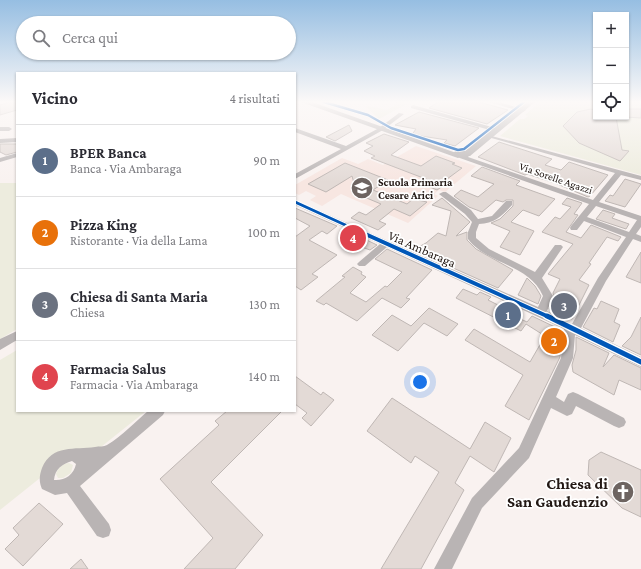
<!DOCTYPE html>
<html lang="it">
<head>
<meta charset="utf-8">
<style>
	body { margin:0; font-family:"Crimson Pro",serif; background:#f7f7f7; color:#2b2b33 }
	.controls { position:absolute; right:12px; top:12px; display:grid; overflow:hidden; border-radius:0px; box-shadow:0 1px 3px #0004 }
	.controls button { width:36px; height:36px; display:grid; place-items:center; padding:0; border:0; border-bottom:1px solid #e1e1e2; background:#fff; color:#2b2b33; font:20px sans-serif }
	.you { position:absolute; left:420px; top:382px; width:14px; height:14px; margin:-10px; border:3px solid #fff; border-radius:50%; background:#1a73e8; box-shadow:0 0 0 6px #1a73e833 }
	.badge { display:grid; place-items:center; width:26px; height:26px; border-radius:50%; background:#6d6461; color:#fff; font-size:13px; font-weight:700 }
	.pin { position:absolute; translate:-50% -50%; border:2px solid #fff; box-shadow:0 1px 4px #0006 }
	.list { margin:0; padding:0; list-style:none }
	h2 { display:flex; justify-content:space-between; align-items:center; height:52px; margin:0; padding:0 16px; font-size:17px }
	h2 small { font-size:13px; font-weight:400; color:#7c7c81 }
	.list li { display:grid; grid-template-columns:26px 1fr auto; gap:12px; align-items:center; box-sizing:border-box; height:72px; padding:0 16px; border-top:1px solid #e1e1e2 }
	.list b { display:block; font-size:15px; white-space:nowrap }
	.list p { margin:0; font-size:13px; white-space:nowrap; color:#7c7c81 }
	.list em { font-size:13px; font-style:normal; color:#7c7c81 }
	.icon { flex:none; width:22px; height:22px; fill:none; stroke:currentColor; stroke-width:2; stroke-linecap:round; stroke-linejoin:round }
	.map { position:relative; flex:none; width:641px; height:569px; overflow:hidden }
	.search { position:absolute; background:#fff; box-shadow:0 1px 3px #0004; left:16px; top:16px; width:280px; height:44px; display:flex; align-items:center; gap:10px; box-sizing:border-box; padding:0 14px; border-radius:22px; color:#7c7c81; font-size:15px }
	.panel { position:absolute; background:#fff; box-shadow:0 1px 3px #0004; left:16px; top:72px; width:280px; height:340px; border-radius:0px }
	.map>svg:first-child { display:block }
	.education { fill:#f7e6e1 }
	.green { fill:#edecde }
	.building { fill:#e3dad6; stroke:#bfb7b4 }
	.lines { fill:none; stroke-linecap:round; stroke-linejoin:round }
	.minor { fill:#b9b4b4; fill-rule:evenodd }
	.tertiary { fill:#b9b4b4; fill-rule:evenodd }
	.cycleway-far3-casing { stroke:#fff; stroke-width:4 }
	.cycleway-far2-casing { stroke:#fff; stroke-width:5 }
	.cycleway-far1-casing { stroke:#fff; stroke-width:6 }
	.cycleway-casing { stroke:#fff; stroke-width:8 }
	.cycleway-far3 { stroke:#0057b8; stroke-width:2.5 }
	.cycleway-far2 { stroke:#0057b8; stroke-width:3 }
	.cycleway-far1 { stroke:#0057b8; stroke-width:4 }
	.cycleway { stroke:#0057b8; stroke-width:5 }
	.labels { text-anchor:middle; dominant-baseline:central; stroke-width:3.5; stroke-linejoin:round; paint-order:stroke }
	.far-street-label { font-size:11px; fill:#221814; stroke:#fff }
	.far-poi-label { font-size:11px; font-weight:bold; fill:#221814; stroke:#fff; text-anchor:start }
	.street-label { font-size:13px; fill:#221814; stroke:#fff }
	.near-poi-label { font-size:16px; font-weight:bold; fill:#221814; stroke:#fff; text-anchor:end }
</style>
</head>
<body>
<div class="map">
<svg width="641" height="569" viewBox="0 0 641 569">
	<rect width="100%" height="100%" fill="#f9f2f0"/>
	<path class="education" d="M 416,146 L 476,166 L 445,192 L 439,190 L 434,194 L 438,196 L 408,223 L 341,194 L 322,206 L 310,200 L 316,196 L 306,191 L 299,195 L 295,193 L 295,185 L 342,158 L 358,164 L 368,159 L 383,165 Z"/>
	<path class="green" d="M 394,102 L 403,102 L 405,105 L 379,119 L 366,107 L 369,106 L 387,110 L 397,104 Z
		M 540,102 L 596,102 L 596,117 L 626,117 L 626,102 L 641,102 L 641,175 L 500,136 L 520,119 L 524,119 L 528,116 L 525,115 Z
		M 0,183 L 17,183 L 17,329 L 0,339 Z
		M 17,350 L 17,411 L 146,411 L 101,447 L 88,449 L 40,478 L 0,510 L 0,360 Z
		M 69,463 L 73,465 L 71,473 L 63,478 L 58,478 L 56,474 C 58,468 63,463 69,463 Z"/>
	<path class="building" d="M 10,102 L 17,102 L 17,110 L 0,115 L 0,105 Z
		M 438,102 L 479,102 L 508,110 L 487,124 L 429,108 Z
		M 591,109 L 596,111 L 596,117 L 616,117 L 622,150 L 629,151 L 620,161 L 579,143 L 563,126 L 577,112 Z
		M 626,109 L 641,109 L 641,118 L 626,117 Z
		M 419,112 L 479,128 L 455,146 L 444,143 L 447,140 L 421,136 L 418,138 L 411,136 L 416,129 L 395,125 Z
		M 349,125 L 352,131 L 335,141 L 326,137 Z
		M 384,134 L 409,142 L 391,155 L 421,166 L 436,156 L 455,163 L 452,164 L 462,168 L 443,182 L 446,184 L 437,190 L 425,185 L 431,181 L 371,158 L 375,156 L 364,151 L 373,146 L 366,143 Z
		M 499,142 L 552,159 L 545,165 L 561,170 L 569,162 L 608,175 L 590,196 L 588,197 L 555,183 L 527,174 L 525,175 L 478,157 Z
		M 0,144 L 17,144 L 17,152 L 6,155 L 0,152 Z
		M 345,163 L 388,180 L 373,190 L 407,204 L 413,199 L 427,202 L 410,216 L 394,209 L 379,221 L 386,224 L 378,230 L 351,218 L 359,212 L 366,215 L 381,204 L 357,194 L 352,176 L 326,192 L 308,184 Z
		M 482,167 L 520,181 L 516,185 L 555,199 L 539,216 L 523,210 L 511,222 L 534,231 L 520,255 L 500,247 L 510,231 L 491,223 L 500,219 L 513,206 L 513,200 L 506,200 L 503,202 L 496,200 L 482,212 L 469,207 L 454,196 L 461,190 L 478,197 L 494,184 L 471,176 Z
		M 625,179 L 641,184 L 625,207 L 605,201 L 610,195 L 613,196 Z
		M 442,198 L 470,222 L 456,236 L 467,232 L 467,240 L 476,249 L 513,270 L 498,288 L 413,250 L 426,243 L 438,233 L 446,236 L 451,211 L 432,205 Z
		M 567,198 L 582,203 L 574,214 L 578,215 L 566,232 L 581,238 L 591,225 L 621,237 L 618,241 L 607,237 L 589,263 L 591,264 L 579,280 L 589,285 L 572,319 L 549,309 L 554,297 L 553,293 L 560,279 L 548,274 L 573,244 L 542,232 L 555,217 L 560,219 L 571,207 L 562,204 Z
		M 295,208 L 337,226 L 327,234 L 322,231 L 309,240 L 337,255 L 312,274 L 318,277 L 301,290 L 295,286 L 295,237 L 310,226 L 295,218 Z
		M 603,210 L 615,214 L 612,218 L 629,224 L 626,229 L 596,219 Z
		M 352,233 L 377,245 L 370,250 L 342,240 Z
		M 387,249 L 432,270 L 406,298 L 410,299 L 401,308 L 382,298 L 357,321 L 326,303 L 324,305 L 316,301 L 345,277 L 342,276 L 353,267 L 362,272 L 361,274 L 366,277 L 350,293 L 366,302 L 385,286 L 387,287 L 402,272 L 375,259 Z
		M 641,252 L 641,283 L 626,277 Z
		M 527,278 L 535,286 L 541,296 L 538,304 L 518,295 Z
		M 463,289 L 477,295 L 480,292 L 491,297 L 488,300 L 508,310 L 506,312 L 527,322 L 532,316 L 557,328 L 561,332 L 560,357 L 529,420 L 505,406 L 523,375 L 465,340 L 474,329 L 530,362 L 545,336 L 526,324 L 521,331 L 456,298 Z
		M 601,301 L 619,309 L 614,322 L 620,325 L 613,342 L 583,327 L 594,308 L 597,309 Z
		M 429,308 L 458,324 L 447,336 L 424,323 L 398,351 L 372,335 L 392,315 L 411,326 Z
		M 641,317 L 641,355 L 622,346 L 631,337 Z
		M 576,337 L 609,353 L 603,367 L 614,355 L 641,368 L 641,390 L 619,380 L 614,395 L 573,372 L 572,365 L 576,350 Z
		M 295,376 L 321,395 L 323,392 L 334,400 L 311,426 L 302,418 L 307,413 L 295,404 Z
		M 392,398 L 470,449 L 485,422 L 511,438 L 494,472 L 470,456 L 455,483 L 464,490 L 421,569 L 381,569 L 439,472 L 415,456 L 411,463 L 367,431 Z
		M 227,411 L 282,411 L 211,482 L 263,535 L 235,569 L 184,569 L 213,538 L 160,479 L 219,425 L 215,421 Z
		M 601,452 L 641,470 L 641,517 L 622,508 L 588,475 L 589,460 Z
		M 39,503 L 63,524 L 23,566 L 5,549 L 19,535 L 13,528 Z
		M 81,559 L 88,569 L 70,569 Z"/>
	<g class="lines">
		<path class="minor" d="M 489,102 L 499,102 L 526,110 L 523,112 Z
			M 413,105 L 499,129 L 500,130 L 497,132 L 411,108 L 411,106 Z
			M 399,113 L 404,114 L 383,130 L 295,179 L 295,174 L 341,149 L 295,132 L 295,128 L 346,146 L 379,128 Z
			M 0,127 L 9,127 L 12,129 L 9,131 L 0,131 Z
			M 488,135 L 641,176 L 641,180 L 621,175 L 599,202 L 641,216 L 641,227 L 636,234 L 641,236 L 641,242 L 633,239 L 606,281 L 581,328 L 641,357 L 641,367 L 575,335 L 573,358 L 556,397 L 564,402 L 568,394 L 573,392 L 578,394 L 624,418 L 626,422 L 624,426 L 619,428 L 614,426 L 576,406 L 572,414 L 567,416 L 551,408 L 529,458 L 482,508 L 452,569 L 434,569 L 472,498 L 519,448 L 561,358 L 564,329 L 387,247 L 365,266 L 359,266 L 357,264 L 359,262 L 380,244 L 295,205 L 295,200 L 538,307 L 543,296 C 529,264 488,265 468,239 L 468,232 L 472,222 L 465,214 L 439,194 L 443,192 L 446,192 L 471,210 L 478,219 L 492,216 L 506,201 L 512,201 L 512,205 C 502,216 495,223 479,224 L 476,232 L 476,238 L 489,249 L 535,272 L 555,245 L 561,245 L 563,247 L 542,278 L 553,296 L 547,311 L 572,324 L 598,278 L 626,237 L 584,221 L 577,230 L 571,230 L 570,228 L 571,226 L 589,204 L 457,157 L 453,153 L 456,151 L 467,151 L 470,155 L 468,157 L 593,200 L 615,173 L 488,137 ZM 596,206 L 637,220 L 629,232 L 587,217 Z
			M 17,138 L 17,142 L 0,143 L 0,139 Z
			M 17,153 L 17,157 L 0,162 L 0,158 Z
			M 17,331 L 17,340 L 0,350 L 0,339 Z
			M 148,411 L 165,411 L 163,415 L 80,486 L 109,524 L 111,530 L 109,536 L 103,538 L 97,536 L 67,493 L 55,495 L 42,489 C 39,482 39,476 42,468 C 52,444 75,450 95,447 C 99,446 104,447 107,445 C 122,436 135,422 148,411 ZM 72,461 L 76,464 C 74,475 64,481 54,480 C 55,469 62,464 72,461 Z"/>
		<path class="tertiary" d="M 301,102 L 312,102 L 462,155 L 458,158 L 455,157 Z
			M 527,102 L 535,102 L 470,156 L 464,156 L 464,152 Z"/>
		<g class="cycleway-far3-casing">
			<path id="cycleway-far3" d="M 324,102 L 368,115 L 391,128 L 458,150 L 464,149 L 524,102"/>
		</g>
		<g class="cycleway-far2-casing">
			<path id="cycleway-far2" d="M 295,202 L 354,229"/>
		</g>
		<g class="cycleway-far1-casing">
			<path id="cycleway-far1" d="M 352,228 L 549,317"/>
		</g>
		<g class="cycleway-casing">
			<path id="cycleway" d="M 547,316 L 641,362"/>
		</g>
		<use href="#cycleway-far3" class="cycleway-far3"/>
		<use href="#cycleway-far2" class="cycleway-far2"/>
		<use href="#cycleway-far1" class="cycleway-far1"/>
		<use href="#cycleway" class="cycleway"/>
	</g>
	<linearGradient id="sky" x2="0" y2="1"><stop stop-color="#96bee2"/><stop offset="0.56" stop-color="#fcf9f8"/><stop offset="1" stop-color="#fcf9f8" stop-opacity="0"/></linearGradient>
	<rect width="641" height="182" fill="url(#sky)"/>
	<defs>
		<g id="school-disc" transform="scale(1.15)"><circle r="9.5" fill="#6d6461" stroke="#fff"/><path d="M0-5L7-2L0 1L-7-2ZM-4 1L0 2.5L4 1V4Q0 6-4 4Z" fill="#fff"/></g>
		<g id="church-disc" transform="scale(1.15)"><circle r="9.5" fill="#6d6461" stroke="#fff"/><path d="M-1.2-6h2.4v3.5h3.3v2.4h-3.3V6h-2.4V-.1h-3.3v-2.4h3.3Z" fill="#fff"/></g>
	</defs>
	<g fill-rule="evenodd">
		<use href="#school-disc" x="362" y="188"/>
		<use href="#church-disc" x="623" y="492"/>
	</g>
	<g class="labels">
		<g class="far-street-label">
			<text transform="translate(556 178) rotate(19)">Via Sorelle Agazzi</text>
		</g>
		<g class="far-poi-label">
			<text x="378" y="182">Scuola Primaria<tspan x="378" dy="13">Cesare Arici</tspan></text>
		</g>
		<g class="street-label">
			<text transform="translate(422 249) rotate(24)">Via Ambaraga</text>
		</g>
		<g class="near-poi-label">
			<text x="608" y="483">Chiesa di<tspan x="608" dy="18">San Gaudenzio</tspan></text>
		</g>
	</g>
</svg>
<div class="controls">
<button>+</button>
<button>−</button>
<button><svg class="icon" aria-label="locate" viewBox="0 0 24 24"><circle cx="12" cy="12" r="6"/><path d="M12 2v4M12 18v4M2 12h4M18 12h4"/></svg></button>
</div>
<div class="you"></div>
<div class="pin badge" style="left:508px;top:315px;background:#5c6f8a">1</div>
<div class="pin badge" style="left:554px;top:341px;background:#e8710a">2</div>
<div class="pin badge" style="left:564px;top:306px;background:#6b7280">3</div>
<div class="pin badge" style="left:353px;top:238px;background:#e0444e">4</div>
<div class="search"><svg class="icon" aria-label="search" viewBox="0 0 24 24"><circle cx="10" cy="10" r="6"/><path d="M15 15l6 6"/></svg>Cerca qui</div>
<section class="panel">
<h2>Vicino<small>4 risultati</small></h2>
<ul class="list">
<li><span class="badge" style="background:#5c6f8a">1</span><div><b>BPER Banca</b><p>Banca · Via Ambaraga</p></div><em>90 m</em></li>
<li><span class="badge" style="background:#e8710a">2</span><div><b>Pizza King</b><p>Ristorante · Via della Lama</p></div><em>100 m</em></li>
<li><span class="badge" style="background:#6b7280">3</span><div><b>Chiesa di Santa Maria</b><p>Chiesa</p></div><em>130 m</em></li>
<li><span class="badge" style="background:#e0444e">4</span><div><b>Farmacia Salus</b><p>Farmacia · Via Ambaraga</p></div><em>140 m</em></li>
</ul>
</section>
</div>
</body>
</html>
